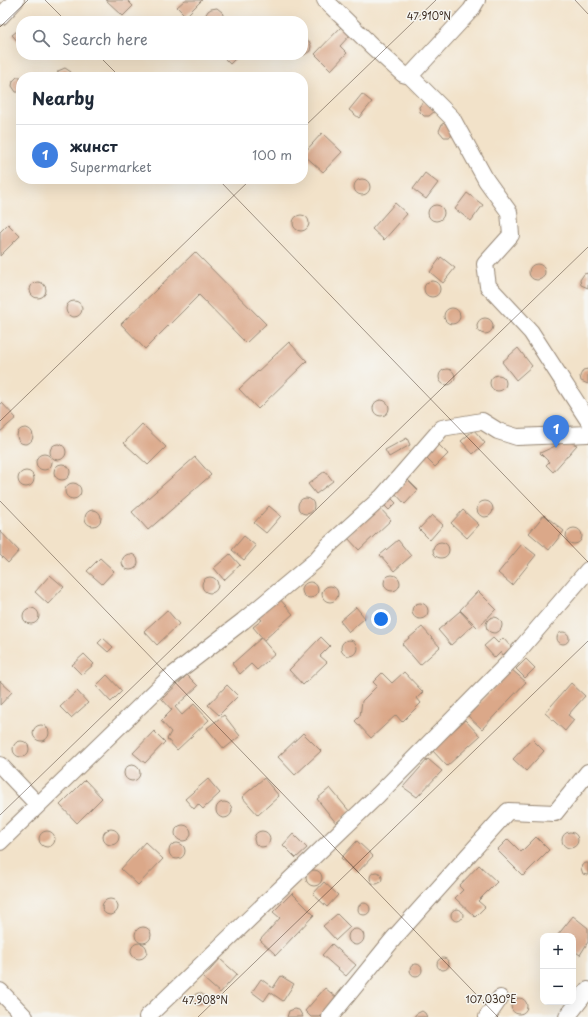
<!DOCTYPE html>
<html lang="en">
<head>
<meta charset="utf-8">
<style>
	body { margin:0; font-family:"Playpen Sans",sans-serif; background:#f2f2f3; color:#1f2937 }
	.controls { position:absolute; right:12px; bottom:12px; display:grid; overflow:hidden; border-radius:8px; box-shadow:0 4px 16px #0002 }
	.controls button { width:36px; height:36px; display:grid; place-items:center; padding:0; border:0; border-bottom:1px solid #e0e1e3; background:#fff; color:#1f2937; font:20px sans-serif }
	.you { position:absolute; left:381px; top:619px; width:14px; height:14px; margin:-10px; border:3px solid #fff; border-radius:50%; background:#1a73e8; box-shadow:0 0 0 6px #1a73e833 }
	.badge { display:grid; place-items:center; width:26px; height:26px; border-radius:50%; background:#111827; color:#fff; font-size:13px; font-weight:700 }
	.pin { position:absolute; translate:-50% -33px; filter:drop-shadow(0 1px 2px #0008) }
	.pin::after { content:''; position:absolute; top:21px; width:14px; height:12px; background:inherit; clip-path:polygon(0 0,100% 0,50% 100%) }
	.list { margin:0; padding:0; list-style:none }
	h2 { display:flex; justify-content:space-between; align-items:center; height:52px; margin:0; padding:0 16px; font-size:17px }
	h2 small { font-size:13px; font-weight:400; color:#747a83 }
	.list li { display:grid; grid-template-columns:26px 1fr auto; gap:12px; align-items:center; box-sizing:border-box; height:60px; padding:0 16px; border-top:1px solid #e0e1e3 }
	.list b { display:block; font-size:15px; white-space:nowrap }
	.list p { margin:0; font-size:13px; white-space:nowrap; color:#747a83 }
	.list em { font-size:13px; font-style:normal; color:#747a83 }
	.icon { flex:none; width:22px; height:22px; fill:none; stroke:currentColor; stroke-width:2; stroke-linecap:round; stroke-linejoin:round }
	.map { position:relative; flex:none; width:588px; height:1017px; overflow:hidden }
	.search { position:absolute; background:#fff; box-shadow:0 4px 16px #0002; left:16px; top:16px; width:292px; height:44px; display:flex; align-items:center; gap:10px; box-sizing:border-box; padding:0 14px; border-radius:16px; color:#747a83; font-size:15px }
	.panel { position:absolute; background:#fff; box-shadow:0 4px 16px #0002; left:16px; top:72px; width:292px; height:112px; border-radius:16px }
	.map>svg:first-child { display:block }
	.building { fill:#dba889 }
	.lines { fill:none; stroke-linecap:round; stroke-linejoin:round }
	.minor-casing { stroke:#968674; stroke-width:18 }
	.minor { stroke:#fff; stroke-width:16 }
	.ticks { fill:none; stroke:#3b2a1e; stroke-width:1; stroke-opacity:0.45 }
	.ticks-label { font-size:10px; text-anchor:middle; fill:#3b2a1e; stroke:#f6f6f2; stroke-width:3; stroke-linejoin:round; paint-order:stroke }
</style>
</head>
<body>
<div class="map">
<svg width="588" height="1017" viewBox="0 0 588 1017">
	<rect width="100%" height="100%" fill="#f6f6f2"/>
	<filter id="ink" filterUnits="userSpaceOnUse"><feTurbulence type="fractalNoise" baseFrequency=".025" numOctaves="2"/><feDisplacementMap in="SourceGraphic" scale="8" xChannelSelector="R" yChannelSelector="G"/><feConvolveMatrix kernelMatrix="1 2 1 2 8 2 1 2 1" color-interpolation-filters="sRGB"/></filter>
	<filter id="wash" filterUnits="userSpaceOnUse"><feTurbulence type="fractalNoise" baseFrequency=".012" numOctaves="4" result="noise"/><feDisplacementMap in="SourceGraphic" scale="16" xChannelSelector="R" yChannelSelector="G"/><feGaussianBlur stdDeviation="0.9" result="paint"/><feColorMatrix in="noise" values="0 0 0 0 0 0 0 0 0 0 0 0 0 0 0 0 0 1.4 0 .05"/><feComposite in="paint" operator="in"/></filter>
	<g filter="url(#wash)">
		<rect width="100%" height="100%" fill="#f2e2c9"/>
		<g id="blocks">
			<path class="building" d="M 106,0 L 127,0 L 133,6 L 123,16 Z
				M 185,0 L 202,0 L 186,16 L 177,7 Z
				M 217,8 L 222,12 L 223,15 L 223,21 L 206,21 L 205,16 L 208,11 L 211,9 Z
				M 342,26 L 351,34 L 340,46 L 347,53 L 331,70 L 315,54 Z
				M 21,28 L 21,45 L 12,35 Z
				M 303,39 L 309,41 L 311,46 L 310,51 L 304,55 L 303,55 Z
				M 221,55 L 239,55 L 230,64 Z
				M 65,68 L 71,72 L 71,77 L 57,77 L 58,71 Z
				M 17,77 L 21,77 L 20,92 L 16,92 L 12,86 L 13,81 Z
				M 362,94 L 372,102 L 359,118 L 349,110 Z
				M 424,101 L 435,111 L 429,116 L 424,116 L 420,112 L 419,107 Z
				M 447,122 L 453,135 L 449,137 L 444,137 L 439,131 L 442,124 Z
				M 322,133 L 342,152 L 323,172 L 303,154 Z
				M 425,173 L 438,183 L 426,199 L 413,189 Z
				M354 187a8 8 0 1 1 16 0a8 8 0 1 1-16 0Z
				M 467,193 L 483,205 L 471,221 L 455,209 Z
				M 395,203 L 407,214 L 384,240 L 372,229 Z
				M428 213a8 8 0 1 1 16 0a8 8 0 1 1-16 0Z
				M293 223a8 8 0 1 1 16 0a8 8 0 1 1-16 0Z
				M 8,224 L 20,236 L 0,256 L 0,232 Z
				M 195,252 L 266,324 L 246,343 L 199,295 L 145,349 L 121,324 Z
				M 441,257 L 455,268 L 443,283 L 430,272 Z
				M529 272a8 8 0 1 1 16 0a8 8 0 1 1-16 0Z
				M 588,273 L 588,288 L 581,285 L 580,280 L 584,274 Z
				M424 289a8 8 0 1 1 16 0a8 8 0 1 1-16 0Z
				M30 290a8 8 0 1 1 16 0a8 8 0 1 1-16 0Z
				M66 309a8 8 0 1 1 16 0a8 8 0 1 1-16 0Z
				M444 316a8 8 0 1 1 16 0a8 8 0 1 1-16 0Z
				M477 326a8 8 0 1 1 16 0a8 8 0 1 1-16 0Z
				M 289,342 L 307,361 L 258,409 L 239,389 Z
				M 518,348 L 532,366 L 516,380 L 502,362 Z
				M 588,369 L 588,384 L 581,381 L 580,376 L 583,370 Z
				M439 377a8 8 0 1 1 16 0a8 8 0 1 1-16 0Z
				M490 383a8 8 0 1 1 16 0a8 8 0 1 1-16 0Z
				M373 408a8 8 0 1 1 16 0a8 8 0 1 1-16 0Z
				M 2,403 L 16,418 L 0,432 L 0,405 Z
				M 142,424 L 166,447 L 148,465 L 124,443 Z
				M17 436a8 8 0 1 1 16 0a8 8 0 1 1-16 0Z
				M 474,430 L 485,443 L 473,454 L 461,441 Z
				M 407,438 L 410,445 L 389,457 L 385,450 Z
				M 566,441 L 577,445 L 553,472 L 546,465 L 549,462 L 540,453 Z
				M 436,442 L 448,454 L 435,467 L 423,455 Z
				M50 452a8 8 0 1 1 16 0a8 8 0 1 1-16 0Z
				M36 462a8 8 0 1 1 16 0a8 8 0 1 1-16 0Z
				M 195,457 L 211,475 L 148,530 L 132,512 Z
				M54 472a8 8 0 1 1 16 0a8 8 0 1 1-16 0Z
				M 325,471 L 333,481 L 316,494 L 308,484 Z
				M18 479a8 8 0 1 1 16 0a8 8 0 1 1-16 0Z
				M 407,479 L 418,490 L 405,504 L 394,492 Z
				M65 491a8 8 0 1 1 16 0a8 8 0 1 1-16 0Z
				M 390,497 L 396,503 L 389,510 L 383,504 Z
				M298 506a8 8 0 1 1 16 0a8 8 0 1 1-16 0Z
				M477 509a8 8 0 1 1 16 0a8 8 0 1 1-16 0Z
				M 269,506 L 281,516 L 266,533 L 254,523 Z
				M 379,507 L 391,520 L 359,550 L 347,537 Z
				M 463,510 L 479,525 L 467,538 L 451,523 Z
				M85 518a8 8 0 1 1 16 0a8 8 0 1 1-16 0Z
				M 432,515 L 443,525 L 430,540 L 419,529 Z
				M 544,515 L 564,531 L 549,550 L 529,533 Z
				M566 536a8 8 0 1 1 16 0a8 8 0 1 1-16 0Z
				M 0,531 L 19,551 L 8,563 L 0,555 Z
				M 244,536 L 256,546 L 244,560 L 232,550 Z
				M 398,540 L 411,556 L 394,571 L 380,555 Z
				M433 550a8 8 0 1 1 16 0a8 8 0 1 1-16 0Z
				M 522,544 L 536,555 L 512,585 L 498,573 Z
				M 230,554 L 240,565 L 224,580 L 214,568 Z
				M122 562a8 8 0 1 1 16 0a8 8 0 1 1-16 0Z
				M 100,558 L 114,571 L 102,584 L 87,571 Z
				M 50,575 L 64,587 L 48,604 L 35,592 Z
				M384 583a8 8 0 1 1 16 0a8 8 0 1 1-16 0Z
				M202 585a8 8 0 1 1 16 0a8 8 0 1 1-16 0Z
				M302 590a8 8 0 1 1 16 0a8 8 0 1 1-16 0Z
				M322 594a8 8 0 1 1 16 0a8 8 0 1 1-16 0Z
				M 478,591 L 496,609 L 478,628 L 460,610 Z
				M 278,597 L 293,614 L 264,640 L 253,627 L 262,620 L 257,615 Z
				M412 611a8 8 0 1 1 16 0a8 8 0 1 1-16 0Z
				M 356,607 L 365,618 L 349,632 L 340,621 Z
				M23 616a8 8 0 1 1 16 0a8 8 0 1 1-16 0Z
				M 167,610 L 179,624 L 157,645 L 144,631 Z
				M 460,611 L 473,625 L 451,645 L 438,630 Z
				M486 625a8 8 0 1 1 16 0a8 8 0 1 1-16 0Z
				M 422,627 L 440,647 L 420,665 L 402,644 Z
				M557 638a6 6 0 1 1 12 0a6 6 0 1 1-12 0Z
				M 321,637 L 330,646 L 320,656 L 327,662 L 303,685 L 289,670 Z
				M 103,638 L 113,647 L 108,652 L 98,643 Z
				M 261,638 L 275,654 L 257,670 L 251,664 L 240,674 L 232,664 Z
				M 493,638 L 498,643 L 503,638 L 511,647 L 503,655 L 501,652 L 495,658 L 484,646 Z
				M341 648a8 8 0 1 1 16 0a8 8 0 1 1-16 0Z
				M 84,654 L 94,664 L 82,675 L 72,665 Z
				M 526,659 L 535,668 L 525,678 L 516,669 Z
				M 511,669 L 526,682 L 482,729 L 468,716 Z
				M 404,672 L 423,692 L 417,698 L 421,703 L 402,722 L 396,715 L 371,738 L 355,721 L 360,716 L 362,701 L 377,686 L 373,682 L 382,673 L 392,683 Z
				M 107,675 L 122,691 L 111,702 L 96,686 Z
				M 187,675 L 198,686 L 175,707 L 182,715 L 194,704 L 209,720 L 177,750 L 167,739 L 171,732 L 161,721 L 172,710 L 162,699 Z
				M 0,681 L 12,692 L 0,705 Z
				M 571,683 L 585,696 L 568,715 L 574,720 L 565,731 L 545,713 Z
				M 227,685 L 238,696 L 219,715 L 208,705 Z
				M 77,691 L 88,703 L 71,718 L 60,707 Z
				M 224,715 L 240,736 L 224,749 L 207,728 Z
				M 465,720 L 480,736 L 447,766 L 432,750 Z
				M33 733a8 8 0 1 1 16 0a8 8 0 1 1-16 0Z
				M 154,731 L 165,742 L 145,763 L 133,753 Z
				M 303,733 L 321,751 L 295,775 L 278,757 Z
				M 532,739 L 544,751 L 526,771 L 513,759 Z
				M13 749a8 8 0 1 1 16 0a8 8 0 1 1-16 0Z
				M 428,759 L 442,771 L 417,797 L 403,787 Z
				M124 773a8 8 0 1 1 16 0a8 8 0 1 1-16 0Z
				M 264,778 L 279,796 L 258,815 L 242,797 Z
				M 208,779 L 220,793 L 203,809 L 198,804 L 194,809 L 185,799 Z
				M 85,780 L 102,798 L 77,823 L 60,805 Z
				M 330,788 L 350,812 L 336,823 L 317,799 Z
				M216 810a8 8 0 1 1 16 0a8 8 0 1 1-16 0Z
				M175 833a8 8 0 1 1 16 0a8 8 0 1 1-16 0Z
				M103 837a8 8 0 1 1 16 0a8 8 0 1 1-16 0Z
				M39 839a8 8 0 1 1 16 0a8 8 0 1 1-16 0Z
				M254 839a8 8 0 1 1 16 0a8 8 0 1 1-16 0Z
				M562 840a8 8 0 1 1 16 0a8 8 0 1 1-16 0Z
				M 293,834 L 307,848 L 296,858 L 283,845 Z
				M 536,837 L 549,850 L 523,876 L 497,850 L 508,839 L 521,852 Z
				M 357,841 L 373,856 L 357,873 L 341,858 Z
				M 145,842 L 163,859 L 138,885 L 121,869 Z
				M169 851a8 8 0 1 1 16 0a8 8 0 1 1-16 0Z
				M 586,863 L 588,863 L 588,875 L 587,875 L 583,874 L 581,868 L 582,865 Z
				M 479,865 L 497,882 L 478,901 L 485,907 L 475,917 L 455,898 L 463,890 L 459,886 Z
				M306 878a8 8 0 1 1 16 0a8 8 0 1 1-16 0Z
				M370 878a6 6 0 1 1 12 0a6 6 0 1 1-12 0Z
				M 324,882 L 338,895 L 327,907 L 313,894 Z
				M 292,893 L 314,915 L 276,955 L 260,940 L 280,918 L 273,912 Z
				M102 907a8 8 0 1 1 16 0a8 8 0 1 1-16 0Z
				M358 909a6 6 0 1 1 12 0a6 6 0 1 1-12 0Z
				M451 915a6 6 0 1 1 12 0a6 6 0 1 1-12 0Z
				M 337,914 L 350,927 L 336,940 L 323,926 Z
				M 573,916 L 588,928 L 588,942 L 580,955 L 573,950 L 573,936 L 557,936 Z
				M135 935a8 8 0 1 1 16 0a8 8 0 1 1-16 0Z
				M348 937a8 8 0 1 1 16 0a8 8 0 1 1-16 0Z
				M131 951a8 8 0 1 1 16 0a8 8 0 1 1-16 0Z
				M 332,944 L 356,965 L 346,976 L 322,955 Z
				M437 964a6 6 0 1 1 12 0a6 6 0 1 1-12 0Z
				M 220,959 L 237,974 L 220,993 L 203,978 Z
				M410 970a6 6 0 1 1 12 0a6 6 0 1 1-12 0Z
				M 281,976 L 294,984 L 283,1001 L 270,992 L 264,1001 L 252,992 L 261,979 L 273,988 Z
				M 325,988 L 337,998 L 320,1017 L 311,1017 L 305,1011 Z
				M193 999a6 6 0 1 1 12 0a6 6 0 1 1-12 0Z
				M511 1006a8 8 0 1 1 16 0a8 8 0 1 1-16 0Z
				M 294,1009 L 299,1010 L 303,1017 L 287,1017 L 289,1011 Z
				M 422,1011 L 425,1013 L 427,1017 L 414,1017 L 416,1014 Z"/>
		</g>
	</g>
	<g filter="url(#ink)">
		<use href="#blocks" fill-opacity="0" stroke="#968674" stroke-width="1"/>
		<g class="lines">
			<g class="minor-casing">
				<path id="minor" d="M 325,0 L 372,46 L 403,74 L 410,76 L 452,118 L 486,180 L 509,212 L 511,235 L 485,264 L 488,286 L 531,332 L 588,420
					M 0,17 L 16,0
					M 410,76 L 471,10 L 477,0
					M 0,765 L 38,805
					M 0,842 L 169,678 L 243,621 L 315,561 L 328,546 L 382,497 L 442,428 L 482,421 L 498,431 L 517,437 L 588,434
					M 0,991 L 25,1017
					M 147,1017 L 378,795 L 510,661 L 588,570
					M 330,1017 L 394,938 L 508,811 L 555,813 L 588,772
					M 487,1017 L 500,998
					M 567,1017 L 588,990"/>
			</g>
			<use href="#minor" class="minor"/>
		</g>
	</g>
	<path class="ticks" d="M 45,0 L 66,21M 575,0 L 588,14M 0,27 L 28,0M 98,55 L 120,77M 303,128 L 436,0M 218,179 L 588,562M 0,421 L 251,179M 0,501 L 498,1017M 0,815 L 588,247M 198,1017 L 588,641"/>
	<g class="ticks-label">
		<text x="429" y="20">47.910°N</text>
		<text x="491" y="1003">107.030°E</text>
		<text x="205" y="1004">47.908°N</text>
	</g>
</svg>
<div class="controls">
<button>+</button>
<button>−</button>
</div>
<div class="you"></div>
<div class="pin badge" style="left:556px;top:448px;background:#3f7fe0">1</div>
<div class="search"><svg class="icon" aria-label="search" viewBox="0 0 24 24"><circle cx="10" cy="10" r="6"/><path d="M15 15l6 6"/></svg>Search here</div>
<section class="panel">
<h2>Nearby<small></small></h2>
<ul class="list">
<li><span class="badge" style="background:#3f7fe0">1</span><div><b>жинст</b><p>Supermarket</p></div><em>100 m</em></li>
</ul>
</section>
</div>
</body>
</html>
